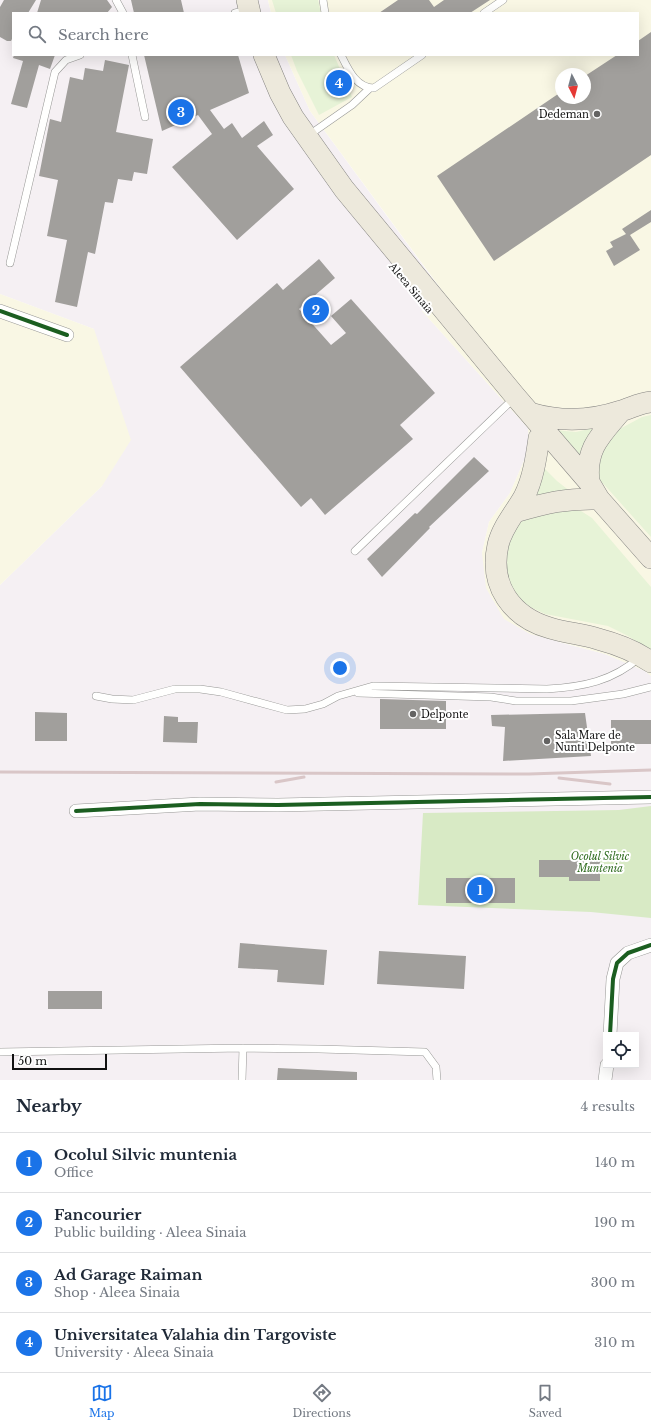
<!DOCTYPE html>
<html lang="en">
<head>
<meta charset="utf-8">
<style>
	body { margin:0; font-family:"Libre Baskerville",serif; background:#f6f6f7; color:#1f2937 }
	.controls { position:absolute; right:12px; bottom:12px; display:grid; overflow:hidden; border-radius:0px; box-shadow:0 4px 16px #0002 }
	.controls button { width:36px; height:36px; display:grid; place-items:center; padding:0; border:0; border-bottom:1px solid #e0e1e3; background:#fff; color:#1f2937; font:20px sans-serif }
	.compass { position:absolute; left:555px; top:68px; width:36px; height:36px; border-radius:50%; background:#fff; box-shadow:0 4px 16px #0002; rotate:174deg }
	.scale { position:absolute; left:12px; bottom:10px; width:95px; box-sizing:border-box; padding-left:4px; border:2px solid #111; border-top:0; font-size:11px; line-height:14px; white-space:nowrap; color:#111; -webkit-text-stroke:3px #fff; paint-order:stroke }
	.you { position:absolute; left:340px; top:668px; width:14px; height:14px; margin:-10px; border:3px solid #fff; border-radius:50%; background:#1a73e8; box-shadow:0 0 0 6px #1a73e833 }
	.badge { display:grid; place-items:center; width:26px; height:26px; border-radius:50%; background:#1a73e8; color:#fff; font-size:13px; font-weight:700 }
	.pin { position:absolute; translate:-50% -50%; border:2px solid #fff; box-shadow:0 1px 4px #0006 }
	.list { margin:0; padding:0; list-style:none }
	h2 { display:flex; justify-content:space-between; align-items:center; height:52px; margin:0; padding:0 16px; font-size:17px }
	h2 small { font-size:13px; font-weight:400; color:#747a83 }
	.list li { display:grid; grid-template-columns:26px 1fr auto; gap:12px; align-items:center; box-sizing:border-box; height:60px; padding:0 16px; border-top:1px solid #e0e1e3 }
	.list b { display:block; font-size:15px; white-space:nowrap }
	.list p { margin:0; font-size:13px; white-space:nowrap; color:#747a83 }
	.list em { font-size:13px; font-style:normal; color:#747a83 }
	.icon { flex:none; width:22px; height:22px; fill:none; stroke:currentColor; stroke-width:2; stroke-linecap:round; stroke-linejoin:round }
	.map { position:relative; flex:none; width:651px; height:1080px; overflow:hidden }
	.search { position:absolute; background:#fff; box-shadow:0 4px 16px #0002; left:12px; right:12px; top:12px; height:44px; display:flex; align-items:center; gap:10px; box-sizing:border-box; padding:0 14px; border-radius:0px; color:#747a83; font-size:15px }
	.sheet { height:292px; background:#fff }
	nav { display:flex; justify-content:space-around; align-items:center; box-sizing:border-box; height:56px; border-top:1px solid #e0e1e3; background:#fff; font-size:11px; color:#747a83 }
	nav a { display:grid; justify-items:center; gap:2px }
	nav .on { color:#1a73e8 }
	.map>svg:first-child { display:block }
	.industrial { fill:#f5f0f3; fill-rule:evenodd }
	.farmland { fill:#f9f7e4; fill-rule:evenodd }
	.green { fill:#e7f3d7 }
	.forest { fill:#d8eac5 }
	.building { fill:#a19f9c }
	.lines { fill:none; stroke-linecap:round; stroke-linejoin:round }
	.service-casing { stroke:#979795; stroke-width:8 }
	.minor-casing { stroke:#979795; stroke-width:14 }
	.primary-casing { stroke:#858482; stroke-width:22 }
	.service { stroke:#fffffe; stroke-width:7 }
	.minor { stroke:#fffffe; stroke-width:13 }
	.primary { stroke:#ede9dc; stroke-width:21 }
	.rail { stroke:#d9c6c7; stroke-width:3 }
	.cycleway-casing { stroke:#fff; stroke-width:6 }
	.cycleway { stroke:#1b5e20; stroke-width:4 }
	.poi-dot { fill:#646362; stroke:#fff; stroke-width:1.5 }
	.labels { text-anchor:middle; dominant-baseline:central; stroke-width:4; stroke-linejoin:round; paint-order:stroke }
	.poi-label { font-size:10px; fill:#111; stroke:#fff; text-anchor:start }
	.street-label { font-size:10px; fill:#111; stroke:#fff }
	.park-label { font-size:10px; font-style:italic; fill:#2f6b1f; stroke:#fff }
</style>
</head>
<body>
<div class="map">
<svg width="651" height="1080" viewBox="0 0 651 1080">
	<rect width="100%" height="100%" fill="#fdfcf7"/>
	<path class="industrial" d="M 0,0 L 268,0 L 271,13 L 13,13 L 13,55 L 285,55 L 310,111 L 444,294 L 422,311 L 528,428 L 529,443 L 526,456 L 510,493 L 489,522 L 482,553 L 558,642 L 605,654 L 645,671 L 651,676 L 651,1080 L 0,1080 L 0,585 L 102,486 L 94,329 L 0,294 ZM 606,1035 L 636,1035 L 636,1065 L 606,1065 Z"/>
	<path class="farmland" d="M 268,0 L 651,0 L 651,676 L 645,671 L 605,654 L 530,634 L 504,619 L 486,588 L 482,553 L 489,522 L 510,493 L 526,456 L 529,443 L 528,428 L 422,311 L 444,293 L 310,111 L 285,55 L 638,55 L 638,13 L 271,13 ZM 561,74 L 585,74 L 585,98 L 561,98 Z
		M 0,294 L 94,329 L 131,440 L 102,486 L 0,585 Z"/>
	<path class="green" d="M 272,0 L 318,0 L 321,13 L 276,13 Z
		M 291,55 L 334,55 L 352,97 L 319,115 L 297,71 Z
		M 651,415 L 651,537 L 600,480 L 595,467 L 597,456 L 614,432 L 642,417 Z
		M 598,427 L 582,459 L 554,430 L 576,432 Z
		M 541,465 L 557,481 L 571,492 L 528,501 Z
		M 565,508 L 581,511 L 592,518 L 651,587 L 651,651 L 628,636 L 608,626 L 545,614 L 526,605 L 516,594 L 509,582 L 505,566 L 507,544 L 519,523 L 540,512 Z"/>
	<path class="forest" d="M 651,806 L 651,918 L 591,912 L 418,905 L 423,813 L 619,810 Z"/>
	<path class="building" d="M 4,0 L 36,0 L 28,13 L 13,13 L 13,37 L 11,41 L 7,41 L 0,37 L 0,7 Z
		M 41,0 L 107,0 L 112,7 L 107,13 L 37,13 Z
		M 131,0 L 181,0 L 184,13 L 134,13 Z
		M 398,0 L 429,0 L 434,7 L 444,0 L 490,0 L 470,13 L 379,13 Z
		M 651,32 L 651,155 L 494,261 L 437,176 L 561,92 L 561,98 L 585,98 L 585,76 L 617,55 L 638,55 L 638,41 Z
		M 14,55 L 55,55 L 50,69 L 39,65 L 27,108 L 11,104 L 23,61 L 13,58 Z
		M 144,55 L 238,55 L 249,93 L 210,110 L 224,129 L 232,123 L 242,138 L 264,121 L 273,135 L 257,146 L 294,189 L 237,240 L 172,167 L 212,134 L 198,115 L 162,131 Z
		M 105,60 L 129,65 L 116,132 L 153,139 L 147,174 L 134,172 L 132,181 L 118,179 L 113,203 L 105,202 L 95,254 L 88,252 L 77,307 L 55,302 L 67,240 L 47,236 L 58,180 L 39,176 L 50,119 L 61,122 L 70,77 L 83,80 L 85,68 L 103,71 Z
		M 651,210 L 651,222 L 630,235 L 640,250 L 614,266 L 606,251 L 613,247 L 610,242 L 626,234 L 622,229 Z
		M 319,259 L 335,278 L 299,309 L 331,345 L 346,333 L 331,316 L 351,299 L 435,393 L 400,425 L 413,439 L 325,515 L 311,498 L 301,507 L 180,367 L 277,283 L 283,290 Z
		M 474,457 L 489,471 L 429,527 L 430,528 L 382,577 L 367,559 L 415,513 L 417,514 Z
		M 380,699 L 446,701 L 446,729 L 380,729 Z
		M 35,712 L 67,713 L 67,741 L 35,741 Z
		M 585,713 L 591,756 L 503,761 L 505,727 L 492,726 L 491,715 Z
		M 164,716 L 178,717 L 178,722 L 198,722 L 197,743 L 163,742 Z
		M 611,720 L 651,720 L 651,744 L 611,744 Z
		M 539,860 L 600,860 L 600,881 L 569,881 L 569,877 L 539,877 Z
		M 446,878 L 515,878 L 515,903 L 446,903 Z
		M 240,943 L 327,950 L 324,985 L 277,982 L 278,970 L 238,968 Z
		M 379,951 L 466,956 L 464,989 L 377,984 Z
		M 48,991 L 102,991 L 102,1009 L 48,1009 Z
		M 278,1068 L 357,1072 L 357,1080 L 277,1080 Z"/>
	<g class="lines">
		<g class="service-casing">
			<path id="service" d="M 116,0 L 123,13
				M 323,0 L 325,13
				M 235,13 L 239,12
				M 484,13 L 503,0
				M 132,55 L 145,117
				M 341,55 C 348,69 356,88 374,88 L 422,55
				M 309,135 L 352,105 L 370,88
				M 10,263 L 55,72 L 66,60 L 80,55
				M 355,551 L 509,403
				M 358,693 L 491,697 L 516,701 L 571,701 L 623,694 L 651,687
				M 96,696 L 112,699 L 133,700 L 175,689 L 200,689 L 221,692 L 287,710 L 305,709 L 323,704 L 338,696 L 373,686 L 547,689 C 583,687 613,681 640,657
				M 0,1052 L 243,1048 L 319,1049 L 425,1052 L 436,1067 L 437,1080
				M 242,1080 L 243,1048"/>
		</g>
		<g class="minor-casing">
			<path id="minor" d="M 0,311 L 67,335
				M 76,811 L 200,804 L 278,805 L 651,797
				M 610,1035 L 613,979 L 617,963 L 628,953 L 651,945
				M 605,1080 L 607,1065"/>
		</g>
		<g class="primary-casing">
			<path id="primary" d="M 247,0 L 250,13
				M 264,55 L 280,93 L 293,117 L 344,189 L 515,396 L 589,482 L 599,499 L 651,558
				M 530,413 C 560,422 591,421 621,411 C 631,408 640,403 651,402
				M 539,438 C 536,459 533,479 524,497 C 515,513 502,527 498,545 C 489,586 512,617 550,628 C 566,633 583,634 598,639 C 617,644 635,651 651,662
				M 589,482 C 585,448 601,435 621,411
				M 515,512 C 546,503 566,498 599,499"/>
		</g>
		<use href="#service" class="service"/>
		<use href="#minor" class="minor"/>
		<use href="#primary" class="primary"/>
		<path class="rail" d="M 0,772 L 529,774 L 651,770
			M 559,778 L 610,784
			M 276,782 L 304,777"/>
		<g class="cycleway-casing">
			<path id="cycleway" d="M 0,311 L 67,335
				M 76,811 L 200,804 L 278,805 L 651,797
				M 610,1035 L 613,979 L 617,963 L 628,953 L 651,945"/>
		</g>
		<use href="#cycleway" class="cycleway"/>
	</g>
	<g class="poi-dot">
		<circle cx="597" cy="114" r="4"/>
		<circle cx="413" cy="714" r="4"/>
		<circle cx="547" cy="741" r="4"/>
	</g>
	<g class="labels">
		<g class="poi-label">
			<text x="589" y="114" text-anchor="end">Dedeman</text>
			<text x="421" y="714">Delponte</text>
			<text x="555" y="735">Sala Mare de<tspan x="555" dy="12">Nunti Delponte</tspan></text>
		</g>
		<g class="street-label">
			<text transform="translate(411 288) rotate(50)">Aleea Sinaia</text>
		</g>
		<g class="park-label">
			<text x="600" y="856">Ocolul Silvic<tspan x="600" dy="12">Muntenia</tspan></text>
		</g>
	</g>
</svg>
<div class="controls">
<button><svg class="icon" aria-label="locate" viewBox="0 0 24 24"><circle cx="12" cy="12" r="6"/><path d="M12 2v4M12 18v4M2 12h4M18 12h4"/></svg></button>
</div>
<svg class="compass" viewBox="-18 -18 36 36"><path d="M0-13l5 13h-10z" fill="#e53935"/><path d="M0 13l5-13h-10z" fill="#747a83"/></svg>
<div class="scale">50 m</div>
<div class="you"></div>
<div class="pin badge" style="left:480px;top:890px">1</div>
<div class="pin badge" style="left:316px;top:310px">2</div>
<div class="pin badge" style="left:181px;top:112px">3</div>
<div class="pin badge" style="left:339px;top:83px">4</div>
<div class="search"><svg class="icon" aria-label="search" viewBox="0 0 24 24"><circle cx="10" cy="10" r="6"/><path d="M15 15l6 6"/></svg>Search here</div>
</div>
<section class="sheet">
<h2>Nearby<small>4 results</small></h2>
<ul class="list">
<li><span class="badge">1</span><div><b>Ocolul Silvic muntenia</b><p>Office</p></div><em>140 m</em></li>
<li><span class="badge">2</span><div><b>Fancourier</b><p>Public building · Aleea Sinaia</p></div><em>190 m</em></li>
<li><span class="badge">3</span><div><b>Ad Garage Raiman</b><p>Shop · Aleea Sinaia</p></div><em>300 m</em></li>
<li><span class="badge">4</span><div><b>Universitatea Valahia din Targoviste</b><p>University · Aleea Sinaia</p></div><em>310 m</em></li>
</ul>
</section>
<nav>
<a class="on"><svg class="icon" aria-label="map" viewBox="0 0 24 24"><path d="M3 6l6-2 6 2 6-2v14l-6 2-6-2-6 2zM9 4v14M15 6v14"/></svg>Map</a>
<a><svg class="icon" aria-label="directions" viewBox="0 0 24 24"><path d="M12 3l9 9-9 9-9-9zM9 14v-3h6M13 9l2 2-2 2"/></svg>Directions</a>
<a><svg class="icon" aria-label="saved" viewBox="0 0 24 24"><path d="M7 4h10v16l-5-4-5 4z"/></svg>Saved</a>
</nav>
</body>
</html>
